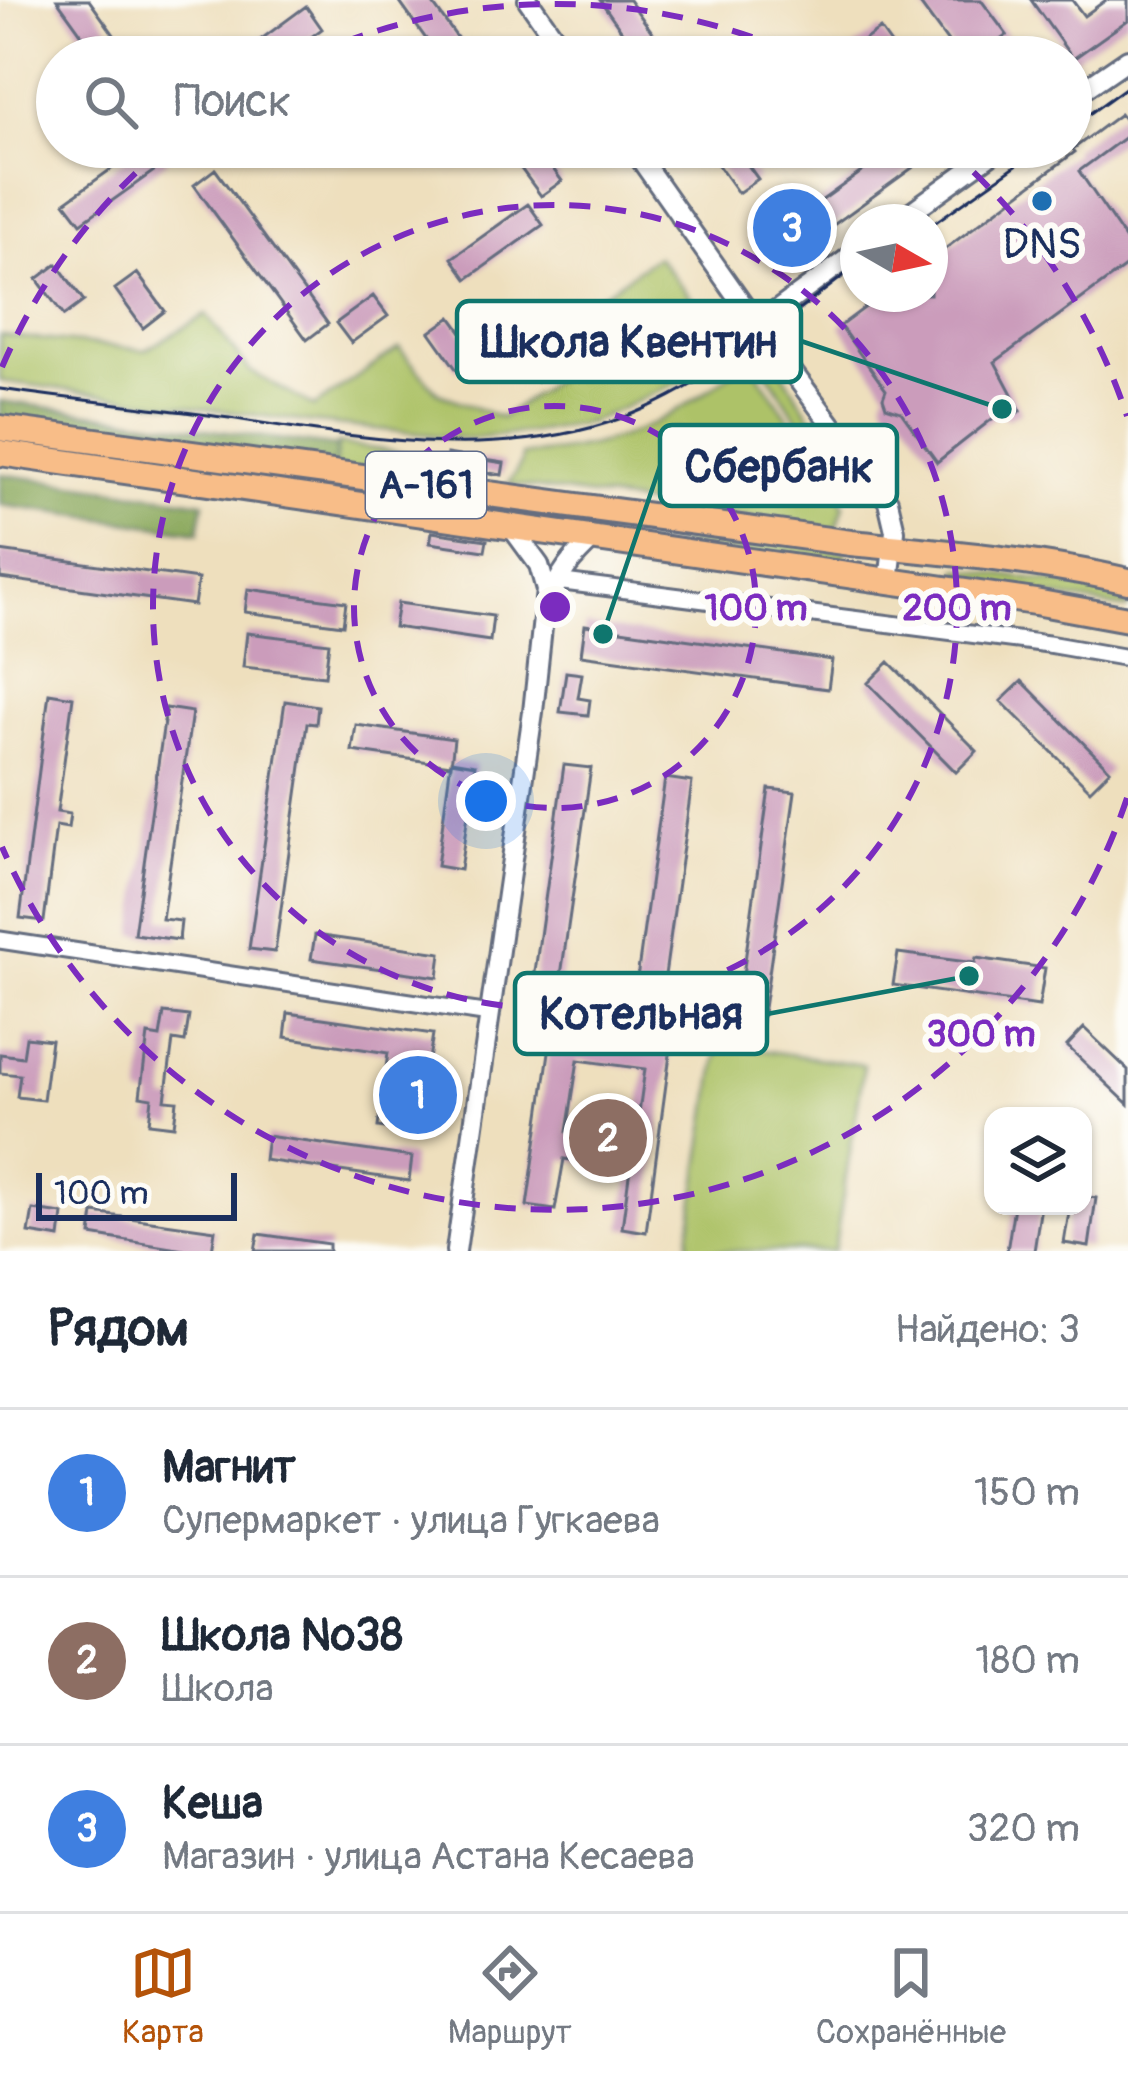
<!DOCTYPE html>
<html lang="ru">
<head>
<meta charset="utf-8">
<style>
	body { margin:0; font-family:Pangolin,sans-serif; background:#f2f2f3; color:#1f2937 }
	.controls { position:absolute; right:36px; bottom:36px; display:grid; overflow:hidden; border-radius:24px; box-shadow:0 3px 9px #0004 }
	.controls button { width:108px; height:108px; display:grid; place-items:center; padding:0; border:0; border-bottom:3px solid #e0e1e3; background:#fff; color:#1f2937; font:60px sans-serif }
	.compass { position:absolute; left:840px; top:204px; width:108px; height:108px; border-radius:50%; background:#fff; box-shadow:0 3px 9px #0004; rotate:99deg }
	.scale { position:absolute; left:36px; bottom:30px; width:201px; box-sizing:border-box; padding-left:12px; border:6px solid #1b2f5e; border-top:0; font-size:33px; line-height:42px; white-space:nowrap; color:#1b2f5e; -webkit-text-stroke:9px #fdfcf7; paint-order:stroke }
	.you { position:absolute; left:486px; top:801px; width:42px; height:42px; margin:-30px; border:9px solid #fff; border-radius:50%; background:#1a73e8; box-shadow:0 0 0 18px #1a73e833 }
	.badge { display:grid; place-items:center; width:78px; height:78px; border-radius:50%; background:#b45309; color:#fff; font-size:39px; font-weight:700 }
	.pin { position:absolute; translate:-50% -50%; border:6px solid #fff; box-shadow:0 3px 12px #0006 }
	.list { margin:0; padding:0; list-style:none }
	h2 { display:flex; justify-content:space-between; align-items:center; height:156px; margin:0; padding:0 48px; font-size:51px }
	h2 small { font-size:39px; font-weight:400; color:#747a83 }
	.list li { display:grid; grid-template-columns:78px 1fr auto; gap:36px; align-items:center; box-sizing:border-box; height:168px; padding:0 48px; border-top:3px solid #e0e1e3 }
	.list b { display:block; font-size:45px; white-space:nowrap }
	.list p { margin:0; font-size:39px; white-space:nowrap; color:#747a83 }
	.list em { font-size:39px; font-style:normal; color:#747a83 }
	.icon { flex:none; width:66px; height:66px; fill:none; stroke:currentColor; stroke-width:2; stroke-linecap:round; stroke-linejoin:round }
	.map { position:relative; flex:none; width:1128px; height:1251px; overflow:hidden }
	.search { position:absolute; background:#fff; box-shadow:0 3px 9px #0004; left:36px; right:36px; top:36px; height:132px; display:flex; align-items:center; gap:30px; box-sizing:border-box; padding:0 42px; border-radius:66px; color:#747a83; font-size:45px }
	.sheet { height:660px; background:#fff }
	nav { display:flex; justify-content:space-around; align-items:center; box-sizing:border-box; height:168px; border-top:3px solid #e0e1e3; background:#fff; font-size:33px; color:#747a83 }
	nav a { display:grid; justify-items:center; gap:6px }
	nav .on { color:#b45309 }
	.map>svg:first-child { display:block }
	.green { fill:#adc267; stroke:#647862; stroke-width:3 }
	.forest { fill:#8aa85c; stroke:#526c5d; stroke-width:3 }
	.building { fill:#cb9cbb; fill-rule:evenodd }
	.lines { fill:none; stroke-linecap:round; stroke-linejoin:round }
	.minor-casing { stroke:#656d7f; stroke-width:21 }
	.tertiary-casing { stroke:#656d7f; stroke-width:24 }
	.trunk-casing { stroke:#656d7f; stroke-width:30 }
	.minor { stroke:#fff; stroke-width:15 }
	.tertiary { stroke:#fff; stroke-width:18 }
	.trunk { stroke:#f8bd88; stroke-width:24 }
	.tram { stroke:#1b2f5e; stroke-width:3 }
	.ring { fill:none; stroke:#7b2cbf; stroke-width:6; stroke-dasharray:21 15 }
	.poi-dot { fill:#1f6fb2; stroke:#fdfcf7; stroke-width:4.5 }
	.labels { text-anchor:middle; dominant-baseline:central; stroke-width:12; stroke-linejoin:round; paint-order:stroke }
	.shield { fill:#fdfcf7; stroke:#5f6c8c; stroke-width:3 }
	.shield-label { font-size:39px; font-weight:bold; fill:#1b2f5e }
	.poi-label { font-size:42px; fill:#1b2f5e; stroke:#fdfcf7 }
	.centre { fill:#7b2cbf; stroke:#fdfcf7; stroke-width:6 }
	.ring-label { font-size:36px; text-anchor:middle; font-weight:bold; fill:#7b2cbf; stroke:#fdfcf7; stroke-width:12; stroke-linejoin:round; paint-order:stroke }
	.leader { fill:none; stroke:#0f766e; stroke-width:4.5 }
	.callout-dot { fill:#0f766e; stroke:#fdfcf7; stroke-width:4.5 }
	.callout { fill:#fdfcf7; stroke:#0f766e; stroke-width:4.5 }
	.callout-label { font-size:45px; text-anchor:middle; font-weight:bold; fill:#1b2f5e }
</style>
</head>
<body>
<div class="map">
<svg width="1128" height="1251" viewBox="0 0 1128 1251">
	<rect width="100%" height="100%" fill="#fdfcf7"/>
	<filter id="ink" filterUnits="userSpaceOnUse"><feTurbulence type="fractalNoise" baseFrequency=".00833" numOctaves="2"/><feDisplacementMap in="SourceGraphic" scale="24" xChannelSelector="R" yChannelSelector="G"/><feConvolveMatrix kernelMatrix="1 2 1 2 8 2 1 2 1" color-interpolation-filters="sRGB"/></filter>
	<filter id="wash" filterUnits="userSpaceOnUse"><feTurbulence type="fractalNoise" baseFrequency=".004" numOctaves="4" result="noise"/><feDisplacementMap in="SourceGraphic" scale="48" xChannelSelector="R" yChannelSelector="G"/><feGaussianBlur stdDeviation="2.7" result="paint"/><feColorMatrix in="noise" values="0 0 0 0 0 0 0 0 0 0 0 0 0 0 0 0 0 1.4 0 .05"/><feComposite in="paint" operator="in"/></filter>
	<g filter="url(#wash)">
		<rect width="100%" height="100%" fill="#eedfbd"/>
		<path class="green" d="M 657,256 L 732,348 L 721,358 L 688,378 L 591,422 L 534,432 L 470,439 L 308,422 L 0,381 L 0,335 L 145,350 L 206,315 L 250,371 L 314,407 L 399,348 L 438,393 L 501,418 L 569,370 L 547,333 Z
			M 769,351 L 850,478 L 840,484 L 758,358 Z
			M 749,360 L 813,454 L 762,446 L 756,433 C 744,425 732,427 724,439 L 673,430 L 660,441 L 722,452 C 730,470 748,475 760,458 L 822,467 L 844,505 L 836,531 L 508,484 L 521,464 L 522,455 C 626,448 668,421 749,360 Z
			M 338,444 L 439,458 L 435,482 L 334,468 Z
			M 254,473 L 846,552 L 843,568 L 251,483 Z
			M 959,569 L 1101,589 L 1128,596 L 1128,609 L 958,580 Z
			M 719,1044 L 864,1065 L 834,1251 L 687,1251 Z"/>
		<path class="forest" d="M 0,401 L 337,447 L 334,468 L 0,422 Z
			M 0,474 L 204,502 L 199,532 L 0,505 Z"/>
		<g id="blocks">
			<path class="building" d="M 57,0 L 89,0 L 130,57 L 98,57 Z
				M 398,0 L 430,0 L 471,57 L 439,57 Z
				M 600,0 L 629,0 L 670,57 L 640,57 Z
				M 917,0 L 981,0 L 1007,35 L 978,57 L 959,57 Z
				M 1031,0 L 1072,0 L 1084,16 L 1106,0 L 1128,0 L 1128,20 L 1073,59 Z
				M 306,6 L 322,29 L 284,57 L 237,57 Z
				M 880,29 L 900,57 L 859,57 L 853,48 Z
				M 1120,114 L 1128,124 L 1128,135 L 1079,171 L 1128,243 L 1128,265 L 995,362 L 1021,411 L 1006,419 L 1001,412 L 937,462 L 901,412 L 886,407 L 883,398 L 886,390 L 840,326 L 883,294 L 930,294 L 930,260 L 1075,152 L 1073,149 Z
				M 142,147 L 158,147 L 168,161 L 81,223 L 65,202 Z
				M 505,147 L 537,147 L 562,181 L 541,196 Z
				M 705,147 L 735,147 L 758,179 L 738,193 Z
				M 896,147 L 941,147 L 795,253 L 771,237 Z
				M 215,169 L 328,324 L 307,340 L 194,185 Z
				M 528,204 L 543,225 L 467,279 L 452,258 Z
				M 57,264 L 84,301 L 64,316 L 37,279 Z
				M 137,273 L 165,311 L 143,328 L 115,289 Z
				M 373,296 L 388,316 L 351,343 L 336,323 Z
				M 451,317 L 478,354 L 457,370 L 430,332 Z
				M 531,329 L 559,366 L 537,382 L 510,344 Z
				M 447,454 L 504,463 L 502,475 L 446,466 Z
				M 432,532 L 487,540 L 485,551 L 430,543 Z
				M 0,551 L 198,579 L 194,605 L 0,578 Z
				M 248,589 L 346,602 L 343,625 L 245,612 Z
				M 398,603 L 493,616 L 490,641 L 394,627 Z
				M 585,625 L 832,660 L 828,689 L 581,655 Z
				M 247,633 L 329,643 L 325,676 L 243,667 Z
				M 889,662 L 977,751 L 956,772 L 868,683 Z
				M 566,672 L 582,674 L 578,698 L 590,700 L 588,715 L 560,712 Z
				M 1022,681 L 1110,770 L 1090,790 L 1001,701 Z
				M 49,693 L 73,697 L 57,812 L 70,814 L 68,828 L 56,826 L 44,921 L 20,918 Z
				M 285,701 L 318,706 L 316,724 L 307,723 L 275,952 L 249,949 Z
				M 166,708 L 192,712 L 162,919 L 181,921 L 179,940 L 134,934 Z
				M 356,725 L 454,739 L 451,765 L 352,751 Z
				M 451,761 L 475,765 L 460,870 L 437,866 Z
				M 564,765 L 591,768 L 558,996 L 532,993 Z
				M 665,778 L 692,782 L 660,1011 L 633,1007 Z
				M 769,789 L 795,792 L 762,1022 L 737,1018 Z
				M 315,935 L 441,953 L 438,977 L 311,959 Z
				M 898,953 L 975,963 L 976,958 L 1045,968 L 1039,1006 L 893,985 Z
				M 164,1013 L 189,1016 L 185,1042 L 173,1040 L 165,1100 L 177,1101 L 174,1126 L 149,1123 L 152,1098 L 140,1096 L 148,1035 L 160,1037 Z
				M 288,1013 L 433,1034 L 429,1059 L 419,1057 L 416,1081 L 436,1084 L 430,1125 L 420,1124 L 419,1133 L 378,1127 L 388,1053 L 285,1037 Z
				M 1084,1028 L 1128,1070 L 1128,1104 L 1067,1046 Z
				M 552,1031 L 671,1047 L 646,1232 L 622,1228 L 630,1168 L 564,1159 L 555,1210 L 527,1206 ZM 578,1060 L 645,1069 L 635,1141 L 567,1132 Z
				M 26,1037 L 51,1040 L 43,1100 L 17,1097 L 20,1075 L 0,1073 L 0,1054 L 23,1057 Z
				M 267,1136 L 412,1157 L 409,1181 L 264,1160 Z
				M 1083,1196 L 1096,1198 L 1089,1247 L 1064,1243 L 1070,1206 L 1083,1206 Z
				M 1014,1206 L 1041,1206 L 1034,1251 L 1007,1251 Z
				M 33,1210 L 63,1214 L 60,1238 L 29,1233 Z
				M 94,1213 L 215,1230 L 212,1251 L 190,1251 L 91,1235 Z
				M 258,1234 L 329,1244 L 329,1251 L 255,1251 Z"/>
		</g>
	</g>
	<g filter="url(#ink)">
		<use href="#blocks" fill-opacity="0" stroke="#656d7f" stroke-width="3"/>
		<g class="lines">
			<g class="minor-casing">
				<path id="minor" d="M 556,581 L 1048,644 L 1128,658
					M 0,940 L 490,1014"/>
			</g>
			<g class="tertiary-casing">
				<path id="tertiary" d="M 528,0 L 568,57
					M 1071,98 L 1128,59
					M 632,147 L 748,312 L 888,501 L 895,531 L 889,581
					M 897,222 L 1001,147
					M 757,325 L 858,251
					M 550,601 C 559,573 572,558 594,538
					M 456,1251 L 533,712 L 546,590 L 539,565 L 512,528"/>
			</g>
			<g class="trunk-casing">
				<path id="trunk" d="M 0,428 L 851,543 C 943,552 1038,560 1128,581
					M 0,453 L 1035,602 L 1128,619"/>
			</g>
			<use href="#minor" class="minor"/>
			<use href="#tertiary" class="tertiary"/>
			<use href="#trunk" class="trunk"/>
			<path class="tram" d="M 1071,127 L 1128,86
				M 930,226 L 1042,147
				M 0,389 C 69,399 139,406 208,415 C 343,434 489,466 622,418 C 709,386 784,320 858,265"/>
		</g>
	</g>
	<g class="ring">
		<circle cx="555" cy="607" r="201"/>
		<circle cx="555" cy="607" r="402"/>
		<path d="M1127 798A603 603 0 0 1 2 847M2 367A603 603 0 0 1 163 148M310 56A603 603 0 0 1 800 56M947 148A603 603 0 0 1 1127 416"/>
	</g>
	<circle class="poi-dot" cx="1042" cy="201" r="12"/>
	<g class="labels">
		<rect class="shield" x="366" y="452" width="120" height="66" rx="9"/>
		<g class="shield-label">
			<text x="426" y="485">А-161</text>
		</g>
		<g class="poi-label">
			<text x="1042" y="245">DNS</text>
		</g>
	</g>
	<circle cx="555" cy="607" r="18" class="centre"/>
	<g class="ring-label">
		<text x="756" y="620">100 m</text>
		<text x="957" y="620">200 m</text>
		<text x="981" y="1046">300 m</text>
	</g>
	<path class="leader" d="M1002 409L801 341M603 634L660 466M969 976L767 1014"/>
	<g class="callout-dot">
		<circle cx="1002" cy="409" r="12"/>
		<circle cx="603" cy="634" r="12"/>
		<circle cx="969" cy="976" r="12"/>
	</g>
	<g class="callout">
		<rect x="457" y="301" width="344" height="81" rx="12"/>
		<rect x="660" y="425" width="237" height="81" rx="12"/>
		<rect x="515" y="973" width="252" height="81" rx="12"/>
	</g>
	<g class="callout-label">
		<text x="629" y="357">Школа Квентин</text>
		<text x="779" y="482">Сбербанк</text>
		<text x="641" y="1029">Котельная</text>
	</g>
</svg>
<div class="controls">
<button><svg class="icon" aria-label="layers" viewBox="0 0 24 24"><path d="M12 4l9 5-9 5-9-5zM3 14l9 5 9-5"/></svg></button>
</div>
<svg class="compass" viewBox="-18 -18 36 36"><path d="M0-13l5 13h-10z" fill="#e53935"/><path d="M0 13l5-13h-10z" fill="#747a83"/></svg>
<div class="scale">100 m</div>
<div class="you"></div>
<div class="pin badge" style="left:418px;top:1095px;background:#3f7fe0">1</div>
<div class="pin badge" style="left:608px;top:1138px;background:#8d6e63">2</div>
<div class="pin badge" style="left:792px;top:228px;background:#3f7fe0">3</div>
<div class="search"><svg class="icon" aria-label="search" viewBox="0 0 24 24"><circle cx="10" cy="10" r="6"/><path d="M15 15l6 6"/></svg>Поиск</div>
</div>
<section class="sheet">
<h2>Рядом<small>Найдено: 3</small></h2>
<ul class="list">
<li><span class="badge" style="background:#3f7fe0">1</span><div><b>Магнит</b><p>Супермаркет · улица Гугкаева</p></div><em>150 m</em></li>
<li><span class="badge" style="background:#8d6e63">2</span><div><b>Школа №38</b><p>Школа</p></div><em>180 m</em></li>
<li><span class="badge" style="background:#3f7fe0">3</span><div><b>Кеша</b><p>Магазин · улица Астана Кесаева</p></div><em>320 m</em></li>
</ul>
</section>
<nav>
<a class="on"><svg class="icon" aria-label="map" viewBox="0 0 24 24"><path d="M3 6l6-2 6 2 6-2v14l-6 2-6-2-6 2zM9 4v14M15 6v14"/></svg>Карта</a>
<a><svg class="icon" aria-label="directions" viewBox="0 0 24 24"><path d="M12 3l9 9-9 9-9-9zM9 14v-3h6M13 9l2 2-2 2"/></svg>Маршрут</a>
<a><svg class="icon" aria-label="saved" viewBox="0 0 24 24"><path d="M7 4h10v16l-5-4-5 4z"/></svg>Сохранённые</a>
</nav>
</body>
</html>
